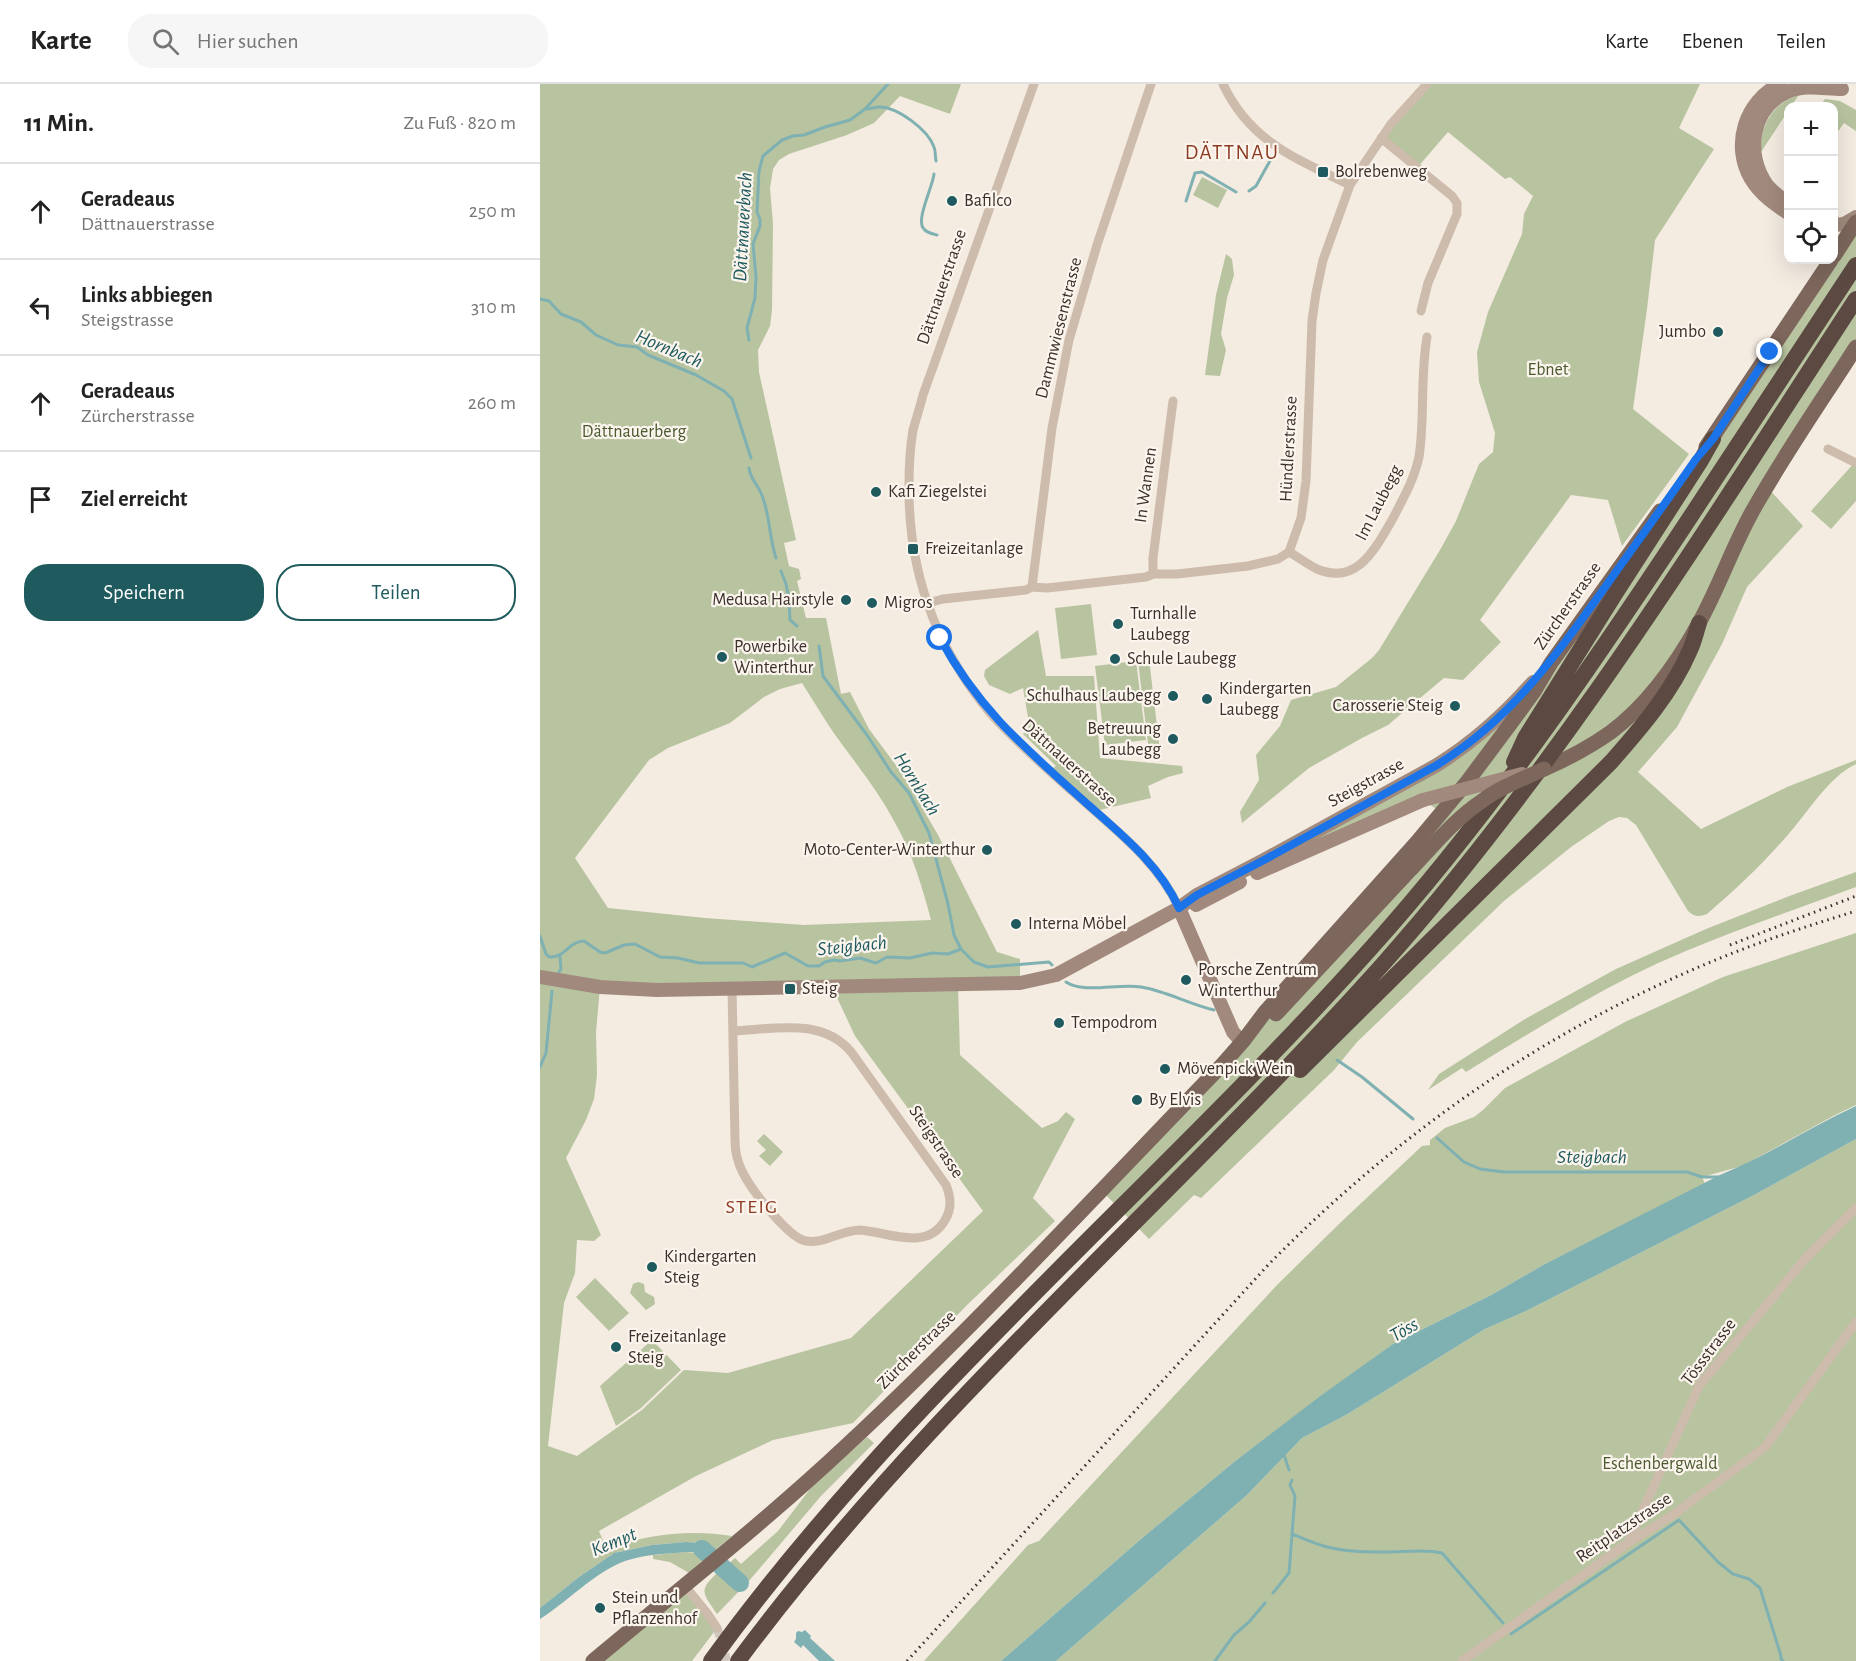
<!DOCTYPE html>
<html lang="de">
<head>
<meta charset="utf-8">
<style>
	body { margin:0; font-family:"Alegreya Sans",sans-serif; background:#f6f6f6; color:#222 }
	.controls { position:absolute; right:18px; top:18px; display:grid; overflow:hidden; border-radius:12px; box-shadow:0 6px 24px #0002 }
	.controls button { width:54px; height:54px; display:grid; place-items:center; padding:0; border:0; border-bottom:2px solid #e0e0e0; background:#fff; color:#222; font:30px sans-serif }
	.stop { position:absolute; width:18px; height:18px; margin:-14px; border:4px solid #1a73e8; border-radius:50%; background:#fff }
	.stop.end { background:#1a73e8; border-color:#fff; box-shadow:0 2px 6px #0008 }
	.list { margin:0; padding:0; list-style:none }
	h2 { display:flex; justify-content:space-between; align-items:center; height:78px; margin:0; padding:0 24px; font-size:26px }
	h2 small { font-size:20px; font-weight:400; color:#767676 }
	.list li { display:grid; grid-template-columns:39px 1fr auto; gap:18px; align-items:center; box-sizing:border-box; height:96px; padding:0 24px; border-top:2px solid #e0e0e0 }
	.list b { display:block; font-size:22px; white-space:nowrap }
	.list p { margin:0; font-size:20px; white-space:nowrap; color:#767676 }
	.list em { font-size:20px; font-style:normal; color:#767676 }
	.actions { display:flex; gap:12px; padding:18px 24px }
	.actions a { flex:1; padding:14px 0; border:2px solid #1f5a5e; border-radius:24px; text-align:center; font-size:21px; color:#1f5a5e }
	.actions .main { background:#1f5a5e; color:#fff }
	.icon { flex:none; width:33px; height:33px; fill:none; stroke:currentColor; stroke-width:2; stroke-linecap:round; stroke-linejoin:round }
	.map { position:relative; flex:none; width:1316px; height:1577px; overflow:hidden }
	header { display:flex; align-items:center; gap:36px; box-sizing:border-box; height:84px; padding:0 30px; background:#fff; border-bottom:2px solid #e0e0e0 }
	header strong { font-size:28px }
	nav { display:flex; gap:33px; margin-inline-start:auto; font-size:21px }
	.search { width:420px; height:54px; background:#f6f6f6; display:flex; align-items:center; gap:15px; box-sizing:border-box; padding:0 21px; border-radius:24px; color:#767676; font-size:22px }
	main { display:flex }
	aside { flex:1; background:#fff }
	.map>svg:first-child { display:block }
	.green { fill:#b8c4a0; fill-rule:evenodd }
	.water { fill:#7fb0b2 }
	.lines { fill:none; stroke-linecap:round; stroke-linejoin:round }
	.stream { stroke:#7fb0b2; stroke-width:3 }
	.river { stroke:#7fb0b2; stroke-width:18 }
	.minor-tunnel { stroke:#cfc6bd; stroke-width:9; stroke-dasharray:9 4.5; stroke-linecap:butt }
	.minor { stroke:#cdbbac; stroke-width:9 }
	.secondary { stroke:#a18a7d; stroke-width:14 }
	.primary { stroke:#7d675c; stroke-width:15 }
	.motorway { stroke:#5c4a42; stroke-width:16 }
	.rail { stroke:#3b302b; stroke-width:3; stroke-dasharray:1.5 4.5; stroke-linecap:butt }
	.secondary-bridge { stroke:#a18a7d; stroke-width:14 }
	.primary-bridge { stroke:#7d675c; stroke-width:15 }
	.route { stroke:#1a73e8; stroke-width:8 }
	.poi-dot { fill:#1f5a5e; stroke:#fbf5ee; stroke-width:2 }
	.labels { text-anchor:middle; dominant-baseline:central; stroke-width:4.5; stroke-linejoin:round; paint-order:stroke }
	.poi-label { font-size:18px; fill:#3b302b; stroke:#fbf5ee; text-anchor:start }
	.street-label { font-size:18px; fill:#3b302b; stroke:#fbf5ee }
	.park-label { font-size:18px; fill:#4a5a2e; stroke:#fbf5ee }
	.water-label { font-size:20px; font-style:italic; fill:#1f5a5e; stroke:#fbf5ee }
	.neighbourhood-label { font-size:20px; letter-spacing:1.5px; fill:#8c3b22; stroke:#fbf5ee }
	.quarter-label { font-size:21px; letter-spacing:1.5px; fill:#8c3b22; stroke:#fbf5ee }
</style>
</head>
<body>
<header>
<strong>Karte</strong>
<div class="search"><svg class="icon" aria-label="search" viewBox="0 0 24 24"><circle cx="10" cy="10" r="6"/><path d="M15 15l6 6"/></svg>Hier suchen</div>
<nav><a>Karte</a><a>Ebenen</a><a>Teilen</a></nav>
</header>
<main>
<aside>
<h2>11 Min.<small>Zu Fuß · 820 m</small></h2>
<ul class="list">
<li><svg class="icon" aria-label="ahead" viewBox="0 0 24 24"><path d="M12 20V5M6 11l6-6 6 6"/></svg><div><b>Geradeaus</b><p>Dättnauerstrasse</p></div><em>250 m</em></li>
<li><svg class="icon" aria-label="left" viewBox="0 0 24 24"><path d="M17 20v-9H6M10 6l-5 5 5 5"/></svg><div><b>Links abbiegen</b><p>Steigstrasse</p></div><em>310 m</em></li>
<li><svg class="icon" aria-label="ahead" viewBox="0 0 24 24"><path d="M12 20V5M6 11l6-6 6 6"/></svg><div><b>Geradeaus</b><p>Zürcherstrasse</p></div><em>260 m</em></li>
<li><svg class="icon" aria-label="arrive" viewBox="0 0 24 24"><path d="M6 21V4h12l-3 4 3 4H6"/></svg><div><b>Ziel erreicht</b></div></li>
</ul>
<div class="actions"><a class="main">Speichern</a><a>Teilen</a></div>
</aside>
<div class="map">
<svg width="1316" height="1577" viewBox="0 0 1316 1577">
	<rect width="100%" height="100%" fill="#f4ebe1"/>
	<path class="green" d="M 0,0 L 421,0 L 410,30 L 360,12 L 334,39 L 307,51 L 249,70 L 239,76 L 233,85 L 230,104 L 233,140 L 232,226 L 230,242 L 218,266 L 219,288 L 256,456 L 244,459 L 249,482 L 259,485 L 261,495 L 257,497 L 266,534 L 286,534 L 301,610 L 310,608 L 329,645 L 364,692 L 398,751 L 457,868 L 480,875 L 480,899 L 418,901 L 420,971 L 502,1044 L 518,1037 L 526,1028 L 535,1035 L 493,1114 L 515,1137 L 427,1221 L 313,1339 L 233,1356 L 156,1392 L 59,1447 L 66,1464 C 107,1451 149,1445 192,1452 L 174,1467 L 161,1459 L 146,1458 L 112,1461 L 78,1468 L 71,1471 L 39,1493 L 0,1524 ZM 262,599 C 271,613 280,628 289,642 C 311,674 336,703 354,737 C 372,768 382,802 391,836 L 264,841 L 165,834 L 68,824 L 35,774 L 109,676 L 128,664 L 190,639 L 224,613 L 240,605 ZM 60,903 L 292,903 L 315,952 L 443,1127 L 311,1254 L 188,1289 L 144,1286 L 102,1326 L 37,1372 L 8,1362 L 24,1219 L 35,1189 L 37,1156 L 54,1157 L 61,1151 L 26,1074 L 46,1036 L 54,1015 L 57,991 L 56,948 Z
		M 887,0 L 1160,0 L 1139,44 L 1174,65 L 1115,156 L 1107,225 L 1093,325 L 1149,370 L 1082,462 L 1068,416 L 1031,411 L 940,536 L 961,558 L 923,596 L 904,594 L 848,641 L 822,654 L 769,684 L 702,739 L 700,728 L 719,696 L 716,671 L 740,642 L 751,616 L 796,603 L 832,574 L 839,566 L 900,466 L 916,437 L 939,380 L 953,368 L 955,349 L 939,298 L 937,268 L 948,228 L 982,150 L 984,130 L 993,112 L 970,93 L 965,95 L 908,48 L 877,84 L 841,54 Z
		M 1259,11 L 1251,22 L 1248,22 L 1248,27 L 1221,68 C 1218,44 1234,17 1259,11 Z
		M 1285,15 L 1300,17 L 1316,26 L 1316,47 L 1304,39 L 1294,53 L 1294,22 L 1280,22 Z
		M 662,93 L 687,106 L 678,124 L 653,111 Z
		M 1316,138 L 1316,262 L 1227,403 L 1263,442 L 1207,503 L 1182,560 L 1137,643 L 1098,688 L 1161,745 L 1247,703 L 1316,676 L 1316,680 C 1288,693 1267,730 1246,753 C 1222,781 1195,806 1167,830 C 1159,833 1154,833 1148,827 L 1096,741 L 1087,734 L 1079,733 L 1069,737 L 1031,763 L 964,817 L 817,958 L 794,986 L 661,1114 L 654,1111 L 609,1155 L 561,1106 L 902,729 L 883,716 L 724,776 L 897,681 L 981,612 L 1121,425 Z
		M 686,170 L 692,175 L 694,191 L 687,214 L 681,250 L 686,266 L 680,292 L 665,291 L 676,211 Z
		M 1315,378 L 1316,379 L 1316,417 L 1291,445 L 1271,427 Z
		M 551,520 L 557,571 L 521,575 L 515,524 Z
		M 498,546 L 506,592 L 554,592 L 560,674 L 642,682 L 643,689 L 628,693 L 608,702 L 611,714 L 555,727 L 510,686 L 516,682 L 483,650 L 488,644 L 489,639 L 483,604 L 470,610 L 449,601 L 444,592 L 445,586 Z
		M 609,575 L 620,667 L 609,668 L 598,577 Z
		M 596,577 L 606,656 L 565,661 L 555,582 Z
		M 1316,788 L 1316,803 C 1249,828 1181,851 1116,880 C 1050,911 988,950 926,988 L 922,984 L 888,1006 L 899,990 L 985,935 L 1076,885 L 1166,845 L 1252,811 Z
		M 1316,849 L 1316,1021 L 1295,1031 L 1202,1082 L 1162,1093 L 1165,1100 L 1003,1181 L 953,1210 L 853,1260 L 694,1378 L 601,1455 L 461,1577 L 384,1577 L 488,1461 L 499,1457 L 737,1201 L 800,1139 L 882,1062 L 890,1061 L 890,1056 L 905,1044 L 934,1033 L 943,1026 L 965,1004 L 1085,938 L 1183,893 Z
		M 224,1050 L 243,1068 L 230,1082 L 219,1072 L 226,1066 L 217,1057 Z
		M 1316,1055 L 1316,1577 L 516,1577 L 707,1411 L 762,1354 L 806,1331 L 945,1245 L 986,1227 L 1214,1111 Z
		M 55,1194 L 89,1229 L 69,1247 L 36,1213 Z
		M 98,1198 L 104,1200 L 105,1208 L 114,1213 L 115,1220 L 106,1226 L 90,1209 L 93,1200 Z
		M 112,1256 L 141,1286 L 101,1324 L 76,1342 L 60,1302 Z
		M 327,1353 L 334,1359 L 281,1412 L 209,1497 L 177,1530 C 162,1508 158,1507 179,1487 L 195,1500 L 192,1486 L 187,1481 L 195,1474 L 201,1480 L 238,1447 L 270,1405 Z
		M 145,1468 L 159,1469 L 166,1473 L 149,1489 L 130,1478 L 113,1475 L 113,1471 Z
		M 145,1502 L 177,1544 L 152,1577 L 53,1577 Z"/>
	<path class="water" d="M 1316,1022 L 1316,1055 L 1214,1111 L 986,1227 L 945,1245 L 806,1331 L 762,1354 L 707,1411 L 516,1577 L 461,1577 L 601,1455 L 694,1378 L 779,1313 L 853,1260 L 953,1210 L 1003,1181 L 1180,1091 C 1227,1072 1270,1043 1316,1022 Z
		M 146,1458 L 161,1459 L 174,1467 L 166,1473 C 158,1466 146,1468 135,1469 C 117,1470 97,1472 80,1479 C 52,1491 27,1518 0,1535 L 0,1524 L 39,1493 L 74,1469 L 112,1461 Z
		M 265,1546 L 271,1552 L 270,1554 L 295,1577 L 279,1577 L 263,1561 L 261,1564 L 254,1558 L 256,1555 L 256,1549 L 258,1547 L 262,1548 Z"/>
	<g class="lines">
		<path class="stream" d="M 325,25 C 330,25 335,23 339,23 C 358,23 388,46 394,63 C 396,68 395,73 396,77
			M 394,90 C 393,102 375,137 384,145 C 387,149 393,150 397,151
			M 709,107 L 716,102 L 731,75
			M 646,117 L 655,89 L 662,88 L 696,108
			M 0,215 L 9,217 L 21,230 L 41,238 L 56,251 L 78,261 L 97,263 L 108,271 L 156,291 L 184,307 L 192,315 L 211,374
			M 209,256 L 207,244 L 215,214 L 216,193 L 213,160 L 220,142 L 220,135 L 217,128 L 219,87 L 223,72 L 242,56 L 253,52 L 264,51 L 285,43 L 310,36 L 325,25 L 348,0
			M 209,384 C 210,394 217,400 221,409 C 230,429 229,453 236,474
			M 241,487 L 246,500 L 249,515 L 250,536 L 257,542
			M 279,562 L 283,592 L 327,651 L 351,688 L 369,709 L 389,749 L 408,820 L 414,851 L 421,865 L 434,878 L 448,883 L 509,878 L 512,881
			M 0,852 L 6,870 L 9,873 C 26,874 27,858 44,857 L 60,868 L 65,869 L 84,861 L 95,860 L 120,873 L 138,874 L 159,879 L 203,879 L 212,883 L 245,869 L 268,882 L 279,882 L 285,878 L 294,876 L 300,877 L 320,874 L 336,879 L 347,873 L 370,874 L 392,869 L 408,870 L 421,865
			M 19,888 L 21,885 L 20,873
			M 526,898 C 544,910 579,899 601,903 C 626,907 649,920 674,926
			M 797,976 L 822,993 L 873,1035
			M 0,983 L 6,969 L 12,907
			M 897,1054 L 924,1078 L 940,1085 L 964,1088 L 1147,1088 L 1162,1093 L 1180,1093
			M 744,1371 L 749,1386
			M 752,1450 C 764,1455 775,1460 787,1463 C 803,1467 821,1468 838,1468 C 859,1469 882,1464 902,1469 L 963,1539
			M 733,1509 L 749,1489 L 755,1412 L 750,1401 L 752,1396
			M 971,1550 L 1139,1436 L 1178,1478 L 1193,1490 L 1209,1495 L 1220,1504 L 1241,1572 L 1241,1575 L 1243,1577
			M 675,1577 L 694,1551 L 709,1538 L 725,1519"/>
		<path class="river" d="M 162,1465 L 200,1499"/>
		<path class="minor-tunnel" d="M 177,1544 L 184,1563 L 186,1577"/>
		<path class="minor" d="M 494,0 L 383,311 C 380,323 376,335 373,346 C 370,364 369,383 369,401 C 368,488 395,563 451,630 C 476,658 505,683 533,708 C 572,743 617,776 639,824
			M 683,0 C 710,58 757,75 810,101
			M 841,54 L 912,112 L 917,119 L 917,130 L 888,199 L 881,227
			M 1288,365 L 1316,379
			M 749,468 C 758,473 767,480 777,485 C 817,502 835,465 852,436 C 863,415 874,396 879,373 C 885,334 880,293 887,253
			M 613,490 L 613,474 L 633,317
			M 492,503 L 512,344 L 529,256 L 557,161 L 611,0
			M 388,519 L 403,515 L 486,506 L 492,503 L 507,504 L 606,493 L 613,490 L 637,490 L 708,482 L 738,475 L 749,468 L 761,434 L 766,397 L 772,237 L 776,209 L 783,176 L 810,101 L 851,40 L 887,0
			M 192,905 L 195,1056 C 195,1067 197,1077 202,1087 C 210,1104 248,1154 266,1157 C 285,1160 301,1146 320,1146 C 348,1148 387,1168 405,1136 C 412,1125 411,1113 406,1101 L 312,969 C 283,933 234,945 193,947
			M 1088,1459 L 1159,1302 L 1265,1175 L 1316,1124
			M 145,1502 L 167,1529 L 177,1544
			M 922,1577 L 1088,1459 L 1133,1431 L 1225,1363 L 1316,1238"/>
		<path class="secondary" d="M 1240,0 C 1205,17 1191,61 1211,95 C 1220,110 1234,120 1248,129
			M 1248,119 C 1241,114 1233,108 1227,101 C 1205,70 1211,25 1247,8 C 1265,0 1284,5 1302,5
			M 1294,141 L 1304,140 L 1316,133
			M 717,789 L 883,716
			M 656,821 L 700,798
			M 639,824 L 686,932 L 693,948 L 702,958
			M 0,893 L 60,903 L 117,906 L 480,899 L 516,891 L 639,824 L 657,811 L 724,776 L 897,681 C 934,658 964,631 993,598"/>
		<path class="primary" d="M 1294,172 L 1316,138
			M 1166,363 L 1291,176
			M 1004,685 C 1027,675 1050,663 1071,648 C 1108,620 1137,579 1159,539 C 1179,503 1192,464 1212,428 C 1243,372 1281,318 1316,263
			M 736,930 L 872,784
			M 53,1577 C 138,1506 225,1438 306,1362 C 436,1241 558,1109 682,981 L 704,956 L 725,928 L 877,758 L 927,698 L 971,639 L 995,606 L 1011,579 L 1120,427"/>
		<path class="motorway" d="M 974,678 L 985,654 L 1075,510 L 1160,378 L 1173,355
			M 760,986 L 1071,678 C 1101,644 1132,608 1150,566 C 1154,558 1156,548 1159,539
			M 171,1577 C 362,1313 616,1105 832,863 C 952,729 1052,582 1151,432 C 1206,348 1261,265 1316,181
			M 198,1577 C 387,1322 632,1116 843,880 C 1024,676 1167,443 1316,215"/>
		<path class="rail" d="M 1190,861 L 1316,812
			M 367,1577 L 729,1180 C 860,1047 1009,943 1183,873 C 1227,855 1271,841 1316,827"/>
		<path class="secondary-bridge" d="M 883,716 L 982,690"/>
		<path class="primary-bridge" d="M 872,784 C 893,762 916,734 942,717 C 960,703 983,695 1004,685"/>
	</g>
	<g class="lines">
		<path class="route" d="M 400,554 C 438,625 486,665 545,718 C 581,750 619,780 639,824 L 657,811 L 724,776 L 897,681 C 973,634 1017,570 1068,499 C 1098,457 1127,417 1156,375 L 1173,355 L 1230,268"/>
	</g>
	<g class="poi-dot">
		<rect x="777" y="82" width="12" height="12" rx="3"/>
		<circle cx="412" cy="117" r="6"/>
		<circle cx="1178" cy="248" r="6"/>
		<circle cx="336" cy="408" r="6"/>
		<rect x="367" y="459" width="12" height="12" rx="3"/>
		<circle cx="306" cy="516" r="6"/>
		<circle cx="332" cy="519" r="6"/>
		<circle cx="578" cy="540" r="6"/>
		<circle cx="182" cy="573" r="6"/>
		<circle cx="575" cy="575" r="6"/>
		<circle cx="633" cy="612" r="6"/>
		<circle cx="667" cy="615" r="6"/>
		<circle cx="915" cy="622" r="6"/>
		<circle cx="633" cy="655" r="6"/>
		<circle cx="447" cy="766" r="6"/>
		<circle cx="476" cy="840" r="6"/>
		<circle cx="646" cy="896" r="6"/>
		<rect x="244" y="899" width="12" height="12" rx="3"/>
		<circle cx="519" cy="939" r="6"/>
		<circle cx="625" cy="985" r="6"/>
		<circle cx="597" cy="1016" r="6"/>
		<circle cx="112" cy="1183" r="6"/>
		<circle cx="76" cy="1263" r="6"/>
		<circle cx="60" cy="1524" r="6"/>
	</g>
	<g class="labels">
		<g class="poi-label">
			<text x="795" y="88">Bolrebenweg</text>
			<text x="424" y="117">Bafilco</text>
			<text x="1166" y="248" text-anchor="end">Jumbo</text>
			<text x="348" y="408">Kafi Ziegelstei</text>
			<text x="385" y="465">Freizeitanlage</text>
			<text x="294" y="516" text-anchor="end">Medusa Hairstyle</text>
			<text x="344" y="519">Migros</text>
			<text x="590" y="530">Turnhalle<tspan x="590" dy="21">Laubegg</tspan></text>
			<text x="194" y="563">Powerbike<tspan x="194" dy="21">Winterthur</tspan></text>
			<text x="587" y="575">Schule Laubegg</text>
			<text x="679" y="605">Kindergarten<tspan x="679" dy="21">Laubegg</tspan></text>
			<text x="621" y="612" text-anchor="end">Schulhaus Laubegg</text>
			<text x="903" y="622" text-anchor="end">Carosserie Steig</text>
			<text x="621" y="645" text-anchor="end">Betreuung<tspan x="621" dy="21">Laubegg</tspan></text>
			<text x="435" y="766" text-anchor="end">Moto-Center-Winterthur</text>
			<text x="488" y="840">Interna Möbel</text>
			<text x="658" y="886">Porsche Zentrum<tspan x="658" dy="21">Winterthur</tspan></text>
			<text x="262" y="905">Steig</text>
			<text x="531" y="939">Tempodrom</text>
			<text x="637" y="985">Mövenpick Wein</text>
			<text x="609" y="1016">By Elvis</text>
			<text x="124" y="1173">Kindergarten<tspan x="124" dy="21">Steig</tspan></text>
			<text x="88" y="1253">Freizeitanlage<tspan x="88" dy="21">Steig</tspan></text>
			<text x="72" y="1514">Stein und<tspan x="72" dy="21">Pflanzenhof</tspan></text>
		</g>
		<g class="street-label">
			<text transform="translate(402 203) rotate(-71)">Dättnauerstrasse</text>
			<text transform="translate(519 244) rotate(-76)">Dammwiesenstrasse</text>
			<text transform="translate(749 365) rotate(-87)">Hündlerstrasse</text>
			<text transform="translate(606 401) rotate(-82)">In Wannen</text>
			<text transform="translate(839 419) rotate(-63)">Im Laubegg</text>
			<text transform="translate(1028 522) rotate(-55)">Zürcherstrasse</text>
			<text transform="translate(529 679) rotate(42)">Dättnauerstrasse</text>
			<text transform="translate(826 699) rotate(-29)">Steigstrasse</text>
			<text transform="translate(396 1058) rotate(56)">Steigstrasse</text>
			<text transform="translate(377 1266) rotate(-45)">Zürcherstrasse</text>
			<text transform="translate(1169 1268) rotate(-53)">Tössstrasse</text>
			<text transform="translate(1084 1444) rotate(-34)">Reitplatzstrasse</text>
		</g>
		<g class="park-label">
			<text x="1008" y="286">Ebnet</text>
			<text x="94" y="348">Dättnauerberg</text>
			<text x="1120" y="1380">Eschenbergwald</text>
		</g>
		<g class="water-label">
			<text transform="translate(203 143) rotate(-87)">Dättnauerbach</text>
			<text transform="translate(129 265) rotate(23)">Hornbach</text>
			<text transform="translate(377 700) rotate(58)">Hornbach</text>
			<text transform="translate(312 862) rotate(-6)">Steigbach</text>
			<text x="1052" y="1073">Steigbach</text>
			<text transform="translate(864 1246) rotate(-30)">Töss</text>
			<text transform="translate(74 1458) rotate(-22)">Kempt</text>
		</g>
		<g class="neighbourhood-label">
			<text x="212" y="1123">STEIG</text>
		</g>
		<g class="quarter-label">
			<text x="692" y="68">DÄTTNAU</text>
		</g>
	</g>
</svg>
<div class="controls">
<button>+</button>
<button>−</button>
<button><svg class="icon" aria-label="locate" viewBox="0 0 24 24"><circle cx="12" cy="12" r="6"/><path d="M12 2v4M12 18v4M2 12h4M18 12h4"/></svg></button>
</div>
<div class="stop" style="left:400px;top:554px"></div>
<div class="stop end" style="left:1230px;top:268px"></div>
</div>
</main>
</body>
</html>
